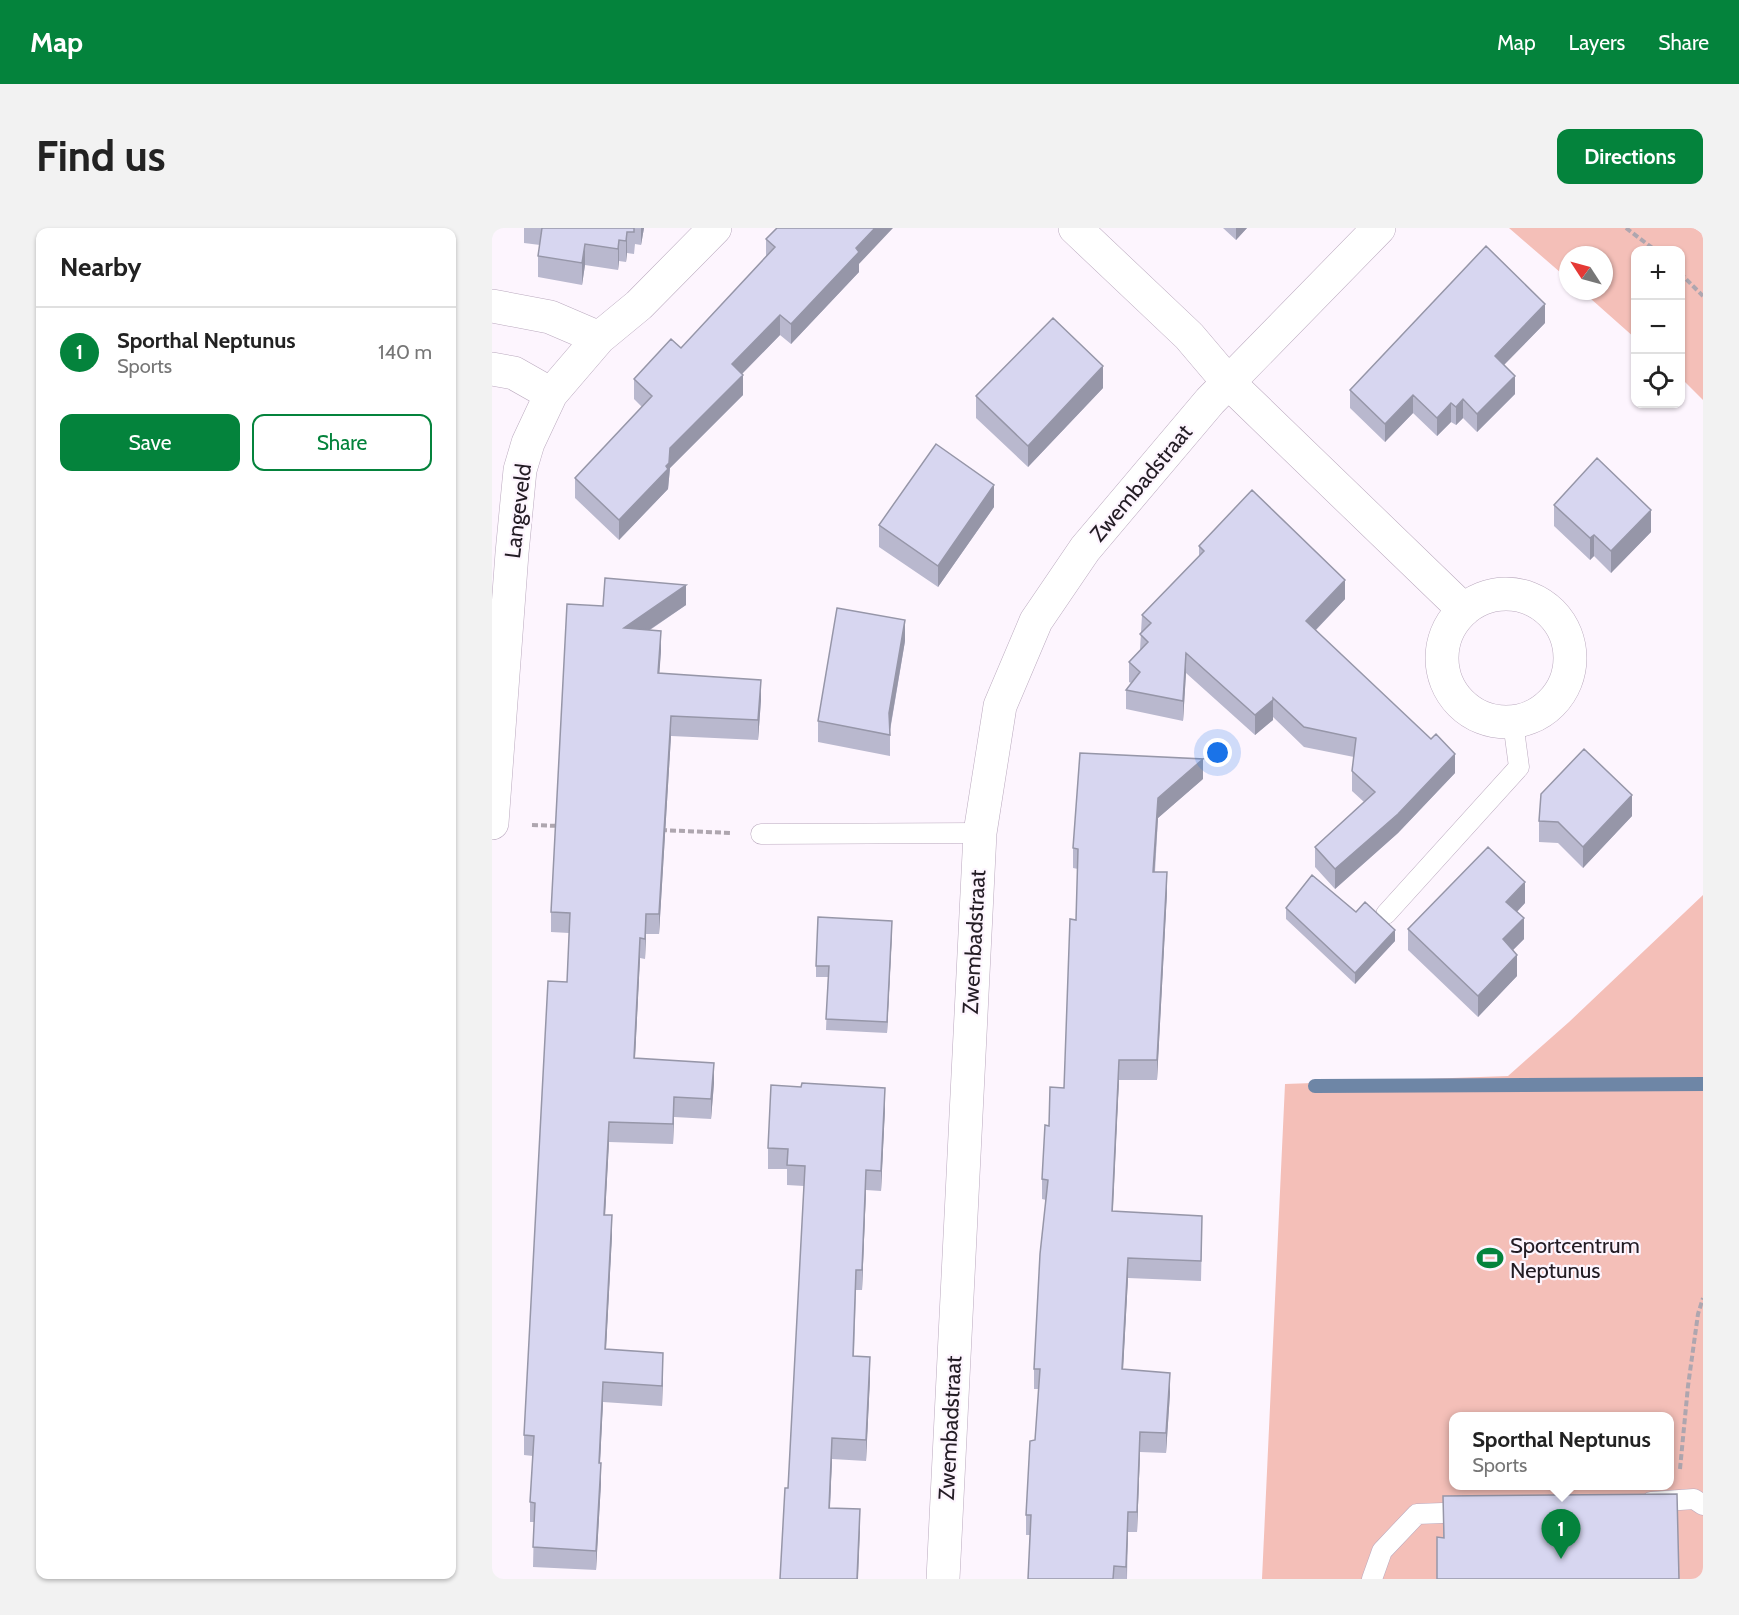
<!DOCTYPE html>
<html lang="en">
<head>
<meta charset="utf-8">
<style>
	body { margin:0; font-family:Cabin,sans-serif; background:#f2f2f2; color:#222 }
	.controls { position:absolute; right:18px; top:18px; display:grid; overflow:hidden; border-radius:12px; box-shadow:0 2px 4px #0004 }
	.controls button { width:54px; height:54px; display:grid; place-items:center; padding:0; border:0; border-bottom:2px solid #e0e0e0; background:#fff; color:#222; font:30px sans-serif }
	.compass { position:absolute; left:1067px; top:18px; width:54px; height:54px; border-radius:50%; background:#fff; box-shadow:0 2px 4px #0004; rotate:306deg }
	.you { position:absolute; left:726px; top:525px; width:21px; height:21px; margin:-15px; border:4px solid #fff; border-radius:50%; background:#1a73e8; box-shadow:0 0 0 9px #1a73e833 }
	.badge { display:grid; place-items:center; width:39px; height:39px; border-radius:50%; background:#04833c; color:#fff; font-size:20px; font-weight:700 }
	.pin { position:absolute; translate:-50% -50px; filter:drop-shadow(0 2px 3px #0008) }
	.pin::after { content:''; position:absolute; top:32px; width:21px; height:18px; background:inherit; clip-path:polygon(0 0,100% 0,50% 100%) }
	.popup { position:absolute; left:957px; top:1184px; width:225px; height:78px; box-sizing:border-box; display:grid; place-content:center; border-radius:12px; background:#fff; filter:drop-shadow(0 2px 4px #0005); font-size:20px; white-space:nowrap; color:#767676 }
	.popup b { font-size:22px; color:#222 }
	.popup::after { content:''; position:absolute; left:50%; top:100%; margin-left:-12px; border:12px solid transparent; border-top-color:#fff }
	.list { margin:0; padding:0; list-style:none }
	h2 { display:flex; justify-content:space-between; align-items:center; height:78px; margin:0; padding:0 24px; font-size:26px }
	h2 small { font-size:20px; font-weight:400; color:#767676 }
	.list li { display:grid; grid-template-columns:39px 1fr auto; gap:18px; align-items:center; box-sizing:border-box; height:90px; padding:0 24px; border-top:2px solid #e0e0e0 }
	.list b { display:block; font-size:22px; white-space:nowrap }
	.list p { margin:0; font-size:20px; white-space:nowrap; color:#767676 }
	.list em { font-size:20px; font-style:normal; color:#767676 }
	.actions { display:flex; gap:12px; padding:18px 24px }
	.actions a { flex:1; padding:14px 0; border:2px solid #04833c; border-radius:12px; text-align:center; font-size:21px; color:#04833c }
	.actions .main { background:#04833c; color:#fff }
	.icon { flex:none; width:33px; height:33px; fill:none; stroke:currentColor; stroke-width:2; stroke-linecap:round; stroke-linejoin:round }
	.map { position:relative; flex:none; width:1211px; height:1351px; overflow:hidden; border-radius:12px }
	header { display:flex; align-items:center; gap:36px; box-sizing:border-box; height:84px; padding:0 30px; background:#04833c; color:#fff }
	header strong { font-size:28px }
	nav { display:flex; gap:33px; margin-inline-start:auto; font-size:21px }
	.intro { display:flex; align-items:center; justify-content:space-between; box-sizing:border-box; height:144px; padding:0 36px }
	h1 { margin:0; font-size:42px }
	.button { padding:15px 27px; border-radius:12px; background:#04833c; color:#fff; font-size:21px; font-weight:700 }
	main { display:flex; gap:36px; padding:0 36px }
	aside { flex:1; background:#fff; border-radius:12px; box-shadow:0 2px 4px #0004 }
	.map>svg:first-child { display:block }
	.green { fill:#f4bfb8; fill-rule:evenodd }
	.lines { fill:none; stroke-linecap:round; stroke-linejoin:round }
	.stream { stroke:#6e86a6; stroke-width:14 }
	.service-casing { stroke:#baa9be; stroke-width:21 }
	.minor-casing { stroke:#baa9be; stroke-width:34 }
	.path { stroke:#aea6af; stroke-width:4; stroke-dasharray:6 3; stroke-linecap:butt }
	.service { stroke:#fff; stroke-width:20 }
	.minor { stroke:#fff; stroke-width:33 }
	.wall { fill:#b9b8ce }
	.shaded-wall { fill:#9696a8 }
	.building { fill:#d7d6f0; stroke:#9696a8; stroke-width:1.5 }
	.labels { text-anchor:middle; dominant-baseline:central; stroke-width:4.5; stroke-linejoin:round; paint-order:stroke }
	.street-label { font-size:22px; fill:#231c24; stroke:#fdf5fe }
	.poi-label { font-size:22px; fill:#231c24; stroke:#fdf5fe; text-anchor:start }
</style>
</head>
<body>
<header>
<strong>Map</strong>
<nav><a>Map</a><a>Layers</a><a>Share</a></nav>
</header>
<div class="intro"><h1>Find us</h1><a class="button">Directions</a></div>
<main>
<aside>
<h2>Nearby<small></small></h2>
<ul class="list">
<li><span class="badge">1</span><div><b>Sporthal Neptunus</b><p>Sports</p></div><em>140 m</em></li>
</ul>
<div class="actions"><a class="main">Save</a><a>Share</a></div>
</aside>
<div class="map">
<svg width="1211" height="1351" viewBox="0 0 1211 1351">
	<rect width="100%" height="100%" fill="#fdf5fe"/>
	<path class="green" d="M 1017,0 L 1202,0 L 1211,6 L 1211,172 L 1189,150 L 1188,22 L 1144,22 L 1143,110 L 1090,63 L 1112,63 L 1112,27 L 1076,27 L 1076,51 Z
		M 1211,667 L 1211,1351 L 770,1351 L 793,856 L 1016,848 L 1077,794 ZM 961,1188 L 1177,1188 L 1177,1258 L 961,1258 Z"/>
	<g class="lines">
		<path class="stream" d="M 823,858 L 1211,856"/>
		<g class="service-casing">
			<path id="service" d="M 269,606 L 488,605
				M 894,686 L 1027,539 L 1021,494
				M 1159,1274 L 1202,1271 L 1211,1277
				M 880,1351 L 890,1323 L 925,1286 L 976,1284"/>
		</g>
		<g class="minor-casing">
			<path id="minor" d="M 583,0 L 697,108 L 736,154 L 972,382
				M 0,78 L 58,89 L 107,110
				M 0,141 L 22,145 L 59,166
				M950 430a64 64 0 1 1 128 0a64 64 0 1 1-128 0Z
				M 0,595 L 20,325 L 28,242 L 36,215 L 59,166 L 107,110 L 147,77 L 223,0
				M 451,1351 L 488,605 L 508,478 L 544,393 L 593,321 L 718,173 L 887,0"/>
		</g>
		<path class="path" d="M 1134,0 L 1163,22
			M 1188,45 L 1211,68
			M 40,597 L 68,598
			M 169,602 L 239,605
			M 1188,1241 L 1196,1158 L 1206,1086 L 1211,1070"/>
		<use href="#service" class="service"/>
		<use href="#minor" class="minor"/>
	</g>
	<path class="wall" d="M 32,0 L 152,0 L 149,17 L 143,16 L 142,26 L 135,25 L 134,34 L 127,33 L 126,42 L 93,37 L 90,57 L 46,49 L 46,28 L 48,17 L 32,15 Z
		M 731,0 L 755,0 L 744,12 Z
		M 274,11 L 367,36 L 367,44 L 299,116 L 288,107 L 250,146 L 251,167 L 178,240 L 176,261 L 127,312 L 83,270 L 83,250 L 150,179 L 142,171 L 142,151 L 189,120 L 274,29 Z
		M 1053,95 L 1012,137 L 1023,166 L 985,204 L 971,190 L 964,197 L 959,194 L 945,208 L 921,185 L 893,214 L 858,180 L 858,162 Z
		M 611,160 L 536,239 L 484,190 L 484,168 Z
		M 1062,277 L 1159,304 L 1119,345 L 1102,328 L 1098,332 L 1062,298 Z
		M 502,279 L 446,359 L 387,319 L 387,297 Z
		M 707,318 L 853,371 L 824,402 L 963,545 L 906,605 L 843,661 L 823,639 L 823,619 L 872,574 L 860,563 L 860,543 L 862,529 L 812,519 L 781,489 L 781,492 L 763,507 L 694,445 L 691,493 L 634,481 L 634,462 L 639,455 L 637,454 L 637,434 L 648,422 L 650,387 L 707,328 Z
		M 194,377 L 158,402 L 169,423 L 167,445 L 269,472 L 266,512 L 179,508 L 167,706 L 154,706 L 153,731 L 148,730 L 143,830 L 222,855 L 219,891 L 182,889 L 181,916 L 117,914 L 113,987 L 120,1007 L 114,1121 L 171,1145 L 170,1178 L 111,1174 L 108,1235 L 109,1255 L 104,1342 L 41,1339 L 42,1294 L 38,1294 L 38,1274 L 41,1228 L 32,1227 L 32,1207 L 75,754 L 77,705 L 59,704 L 59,684 L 111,378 Z
		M 413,413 L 398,503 L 398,528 L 326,514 L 326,493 Z
		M 711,551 L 666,590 L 663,644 L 675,664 L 665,852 L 627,852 L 620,983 L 710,1008 L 709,1053 L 636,1050 L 631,1141 L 678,1165 L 674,1225 L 648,1224 L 645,1304 L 636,1304 L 635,1351 L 536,1351 L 538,1307 L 534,1307 L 534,1287 L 543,1212 L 547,1161 L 542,1161 L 542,1141 L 554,972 L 550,971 L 550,951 L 557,898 L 572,860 L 584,692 L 586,641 L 581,640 L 581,620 Z
		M 1140,588 L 1091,640 L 1066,615 L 1047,614 L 1047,593 Z
		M 1033,675 L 1025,684 L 1032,711 L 1021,722 L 1025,748 L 986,789 L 916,722 L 916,701 Z
		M 794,680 L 903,713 L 863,756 L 794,691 Z
		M 400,704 L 395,805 L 334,802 L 336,749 L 324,749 L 324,738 Z
		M 393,880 L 389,963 L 374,962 L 370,1062 L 364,1062 L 362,1128 L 378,1150 L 374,1233 L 340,1231 L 338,1280 L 368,1301 L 296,1260 L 312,958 L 295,957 L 295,941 L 276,941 L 276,920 Z
		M 951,1268 L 1187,1351 L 951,1310 Z"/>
	<path class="shaded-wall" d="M 149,0 L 152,0 L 149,17 Z
		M 383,0 L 401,0 L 367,36 L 367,44 L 299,116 L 299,96 L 364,20 Z
		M 744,0 L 755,0 L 744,12 Z
		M 135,4 L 135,25 L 134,34 L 134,13 Z
		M 127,12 L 127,33 L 126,42 L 126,21 Z
		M 93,16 L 93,37 L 90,57 L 90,35 Z
		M 1053,76 L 1053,95 L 1003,146 L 1003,128 Z
		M 288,87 L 288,107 L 240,156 L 240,136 Z
		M 611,138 L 611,160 L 536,239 L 536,218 Z
		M 251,147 L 251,167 L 178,240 L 176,261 L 127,312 L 127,292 L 178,220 Z
		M 1023,148 L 1023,166 L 985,204 L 985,186 Z
		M 921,167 L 921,185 L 893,214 L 893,196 Z
		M 971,171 L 971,190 L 964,197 L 964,179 Z
		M 959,175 L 959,194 L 945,208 L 945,190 Z
		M 502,257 L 502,279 L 446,359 L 446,338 Z
		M 1159,282 L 1159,304 L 1119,345 L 1119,323 Z
		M 1102,307 L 1102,328 L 1098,332 L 1098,310 Z
		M 853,352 L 853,371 L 814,412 L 814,393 Z
		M 194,357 L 194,377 L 132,419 L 132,400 Z
		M 413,392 L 413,413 L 397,507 L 397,485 Z
		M 169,403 L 169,423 L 166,465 L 166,445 Z
		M 694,425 L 694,445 L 691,493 L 691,473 Z
		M 269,452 L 269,472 L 266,512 L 266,492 Z
		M 781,470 L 781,492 L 763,507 L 763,487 Z
		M 179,488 L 179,508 L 167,706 L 167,686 Z
		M 963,526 L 963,545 L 906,605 L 843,661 L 843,641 Z
		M 711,531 L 711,551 L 666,590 L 661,664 L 661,644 L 666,570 Z
		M 1140,567 L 1140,588 L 1091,640 L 1091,619 Z
		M 675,644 L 675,664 L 665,852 L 665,832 Z
		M 1033,654 L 1033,675 L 1014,695 L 1014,674 Z
		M 154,686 L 154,706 L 153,731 L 153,711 Z
		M 1032,690 L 1032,711 L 1011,732 L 1011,711 Z
		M 400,693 L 400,704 L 395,805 L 395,794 Z
		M 903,702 L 903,713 L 863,756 L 863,745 Z
		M 148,710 L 148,730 L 142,850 L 142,830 Z
		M 1025,727 L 1025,748 L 986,789 L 986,768 Z
		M 627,832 L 627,852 L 620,1003 L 620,983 Z
		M 222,835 L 222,855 L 219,891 L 219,871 Z
		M 393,860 L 393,880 L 389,963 L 389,943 Z
		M 182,869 L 182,889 L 181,916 L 181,896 Z
		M 117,894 L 117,914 L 112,1007 L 112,987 Z
		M 374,942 L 374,962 L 370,1062 L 370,1042 Z
		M 120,987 L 120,1007 L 113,1141 L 113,1121 Z
		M 636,1030 L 636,1050 L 630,1161 L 630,1141 Z
		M 171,1125 L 171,1145 L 170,1178 L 170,1158 Z
		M 378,1129 L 378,1150 L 374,1233 L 374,1212 Z
		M 678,1145 L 678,1165 L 674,1225 L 674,1205 Z
		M 111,1154 L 111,1174 L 107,1255 L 107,1235 Z
		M 648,1204 L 648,1224 L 645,1304 L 645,1284 Z
		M 340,1210 L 340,1231 L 337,1300 L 337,1280 Z
		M 109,1235 L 109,1255 L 104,1342 L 104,1323 Z
		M 368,1281 L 368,1301 L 366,1351 L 365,1351 Z
		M 636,1284 L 636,1304 L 634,1351 L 634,1339 Z"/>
	<path class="building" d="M 50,0 L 142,0 L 142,4 L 135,4 L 134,13 L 127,12 L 126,21 L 93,16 L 90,35 L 46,28 Z
		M 285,0 L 383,0 L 364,20 L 367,24 L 299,96 L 288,87 L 240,136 L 251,147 L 178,220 L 177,235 L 174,238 L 176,241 L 127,292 L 83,250 L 160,168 L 142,151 L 179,111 L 189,120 L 283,19 L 274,11 Z
		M 994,18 L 1053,76 L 1003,128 L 1023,148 L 985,186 L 971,171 L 964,179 L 959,175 L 945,190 L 921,167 L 893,196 L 858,162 Z
		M 561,90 L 611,138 L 536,218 L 484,168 Z
		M 444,216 L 502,257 L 446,338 L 387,297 Z
		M 1105,230 L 1159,282 L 1119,323 L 1102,307 L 1098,310 L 1062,277 Z
		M 760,262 L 853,352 L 814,393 L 939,511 L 944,506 L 963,526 L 906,586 L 843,641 L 823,619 L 883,564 L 860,543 L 864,510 L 812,499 L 781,470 L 781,472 L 763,487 L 694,425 L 691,473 L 634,462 L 648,444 L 637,434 L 656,414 L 648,406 L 659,395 L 650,387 L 712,323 L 707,318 Z
		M 113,350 L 194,357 L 132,400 L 169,403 L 166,445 L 269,452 L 266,492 L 179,488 L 167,686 L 154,686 L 153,711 L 148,710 L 142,830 L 222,835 L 219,871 L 182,869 L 181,896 L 117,894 L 112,987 L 120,987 L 113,1121 L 171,1125 L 170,1158 L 111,1154 L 107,1235 L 109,1235 L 104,1323 L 41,1319 L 43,1275 L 38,1274 L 42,1208 L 32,1207 L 56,753 L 75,754 L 78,685 L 59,684 L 75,376 L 111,378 Z
		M 345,380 L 413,392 L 397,485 L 398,507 L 326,493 Z
		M 1092,521 L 1140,567 L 1091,619 L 1066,594 L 1047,593 L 1049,566 Z
		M 588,525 L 711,531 L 666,570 L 661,644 L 675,644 L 665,832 L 627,832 L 620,983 L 710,988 L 709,1033 L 636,1030 L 630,1141 L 678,1145 L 674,1205 L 648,1204 L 645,1284 L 636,1284 L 634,1339 L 622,1338 L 621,1351 L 536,1351 L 539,1287 L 534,1287 L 538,1213 L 543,1212 L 548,1141 L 542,1141 L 548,1026 L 556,952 L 550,951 L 553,897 L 557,898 L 558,859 L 572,860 L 578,691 L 584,692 L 586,621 L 581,620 Z
		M 996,619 L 1033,654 L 1014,674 L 1032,690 L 1011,711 L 1025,727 L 986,768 L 916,701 Z
		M 820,647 L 864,684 L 873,674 L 903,702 L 863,745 L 794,680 Z
		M 326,689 L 400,693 L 395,794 L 334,791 L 337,738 L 324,738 Z
		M 310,855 L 393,860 L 389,943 L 374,942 L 370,1042 L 364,1042 L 361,1128 L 378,1129 L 374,1212 L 340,1210 L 337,1280 L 368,1281 L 365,1351 L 288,1351 L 293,1260 L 296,1260 L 313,938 L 295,937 L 296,921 L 276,920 L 279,857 L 309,859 Z
		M 1185,1266 L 1187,1351 L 945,1351 L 945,1309 L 952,1310 L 951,1268 Z"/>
	<defs>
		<g id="stadium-bare" transform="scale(2.07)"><path d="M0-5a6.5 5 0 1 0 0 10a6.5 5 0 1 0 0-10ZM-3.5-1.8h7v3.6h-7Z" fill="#04833c" stroke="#fdf5fe" stroke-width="2.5" paint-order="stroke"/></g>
	</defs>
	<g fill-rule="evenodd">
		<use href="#stadium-bare" x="998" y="1030"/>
	</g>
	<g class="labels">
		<g class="street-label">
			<text transform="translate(649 255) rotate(-50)">Zwembadstraat</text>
			<text transform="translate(26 283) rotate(-83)">Langeveld</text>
			<text transform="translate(482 714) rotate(-87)">Zwembadstraat</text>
			<text transform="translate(458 1200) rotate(-87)">Zwembadstraat</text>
		</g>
		<g class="poi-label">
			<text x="1018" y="1017">Sportcentrum<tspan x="1018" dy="25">Neptunus</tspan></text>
		</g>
	</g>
</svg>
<div class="controls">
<button>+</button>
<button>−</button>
<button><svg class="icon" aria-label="locate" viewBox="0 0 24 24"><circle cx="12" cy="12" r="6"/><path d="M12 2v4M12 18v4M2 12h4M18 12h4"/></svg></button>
</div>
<svg class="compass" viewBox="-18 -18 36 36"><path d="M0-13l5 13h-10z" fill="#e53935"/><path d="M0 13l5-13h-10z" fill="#767676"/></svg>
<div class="you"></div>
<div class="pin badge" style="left:1069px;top:1331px">1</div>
<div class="popup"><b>Sporthal Neptunus</b>Sports</div>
</div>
</main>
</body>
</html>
